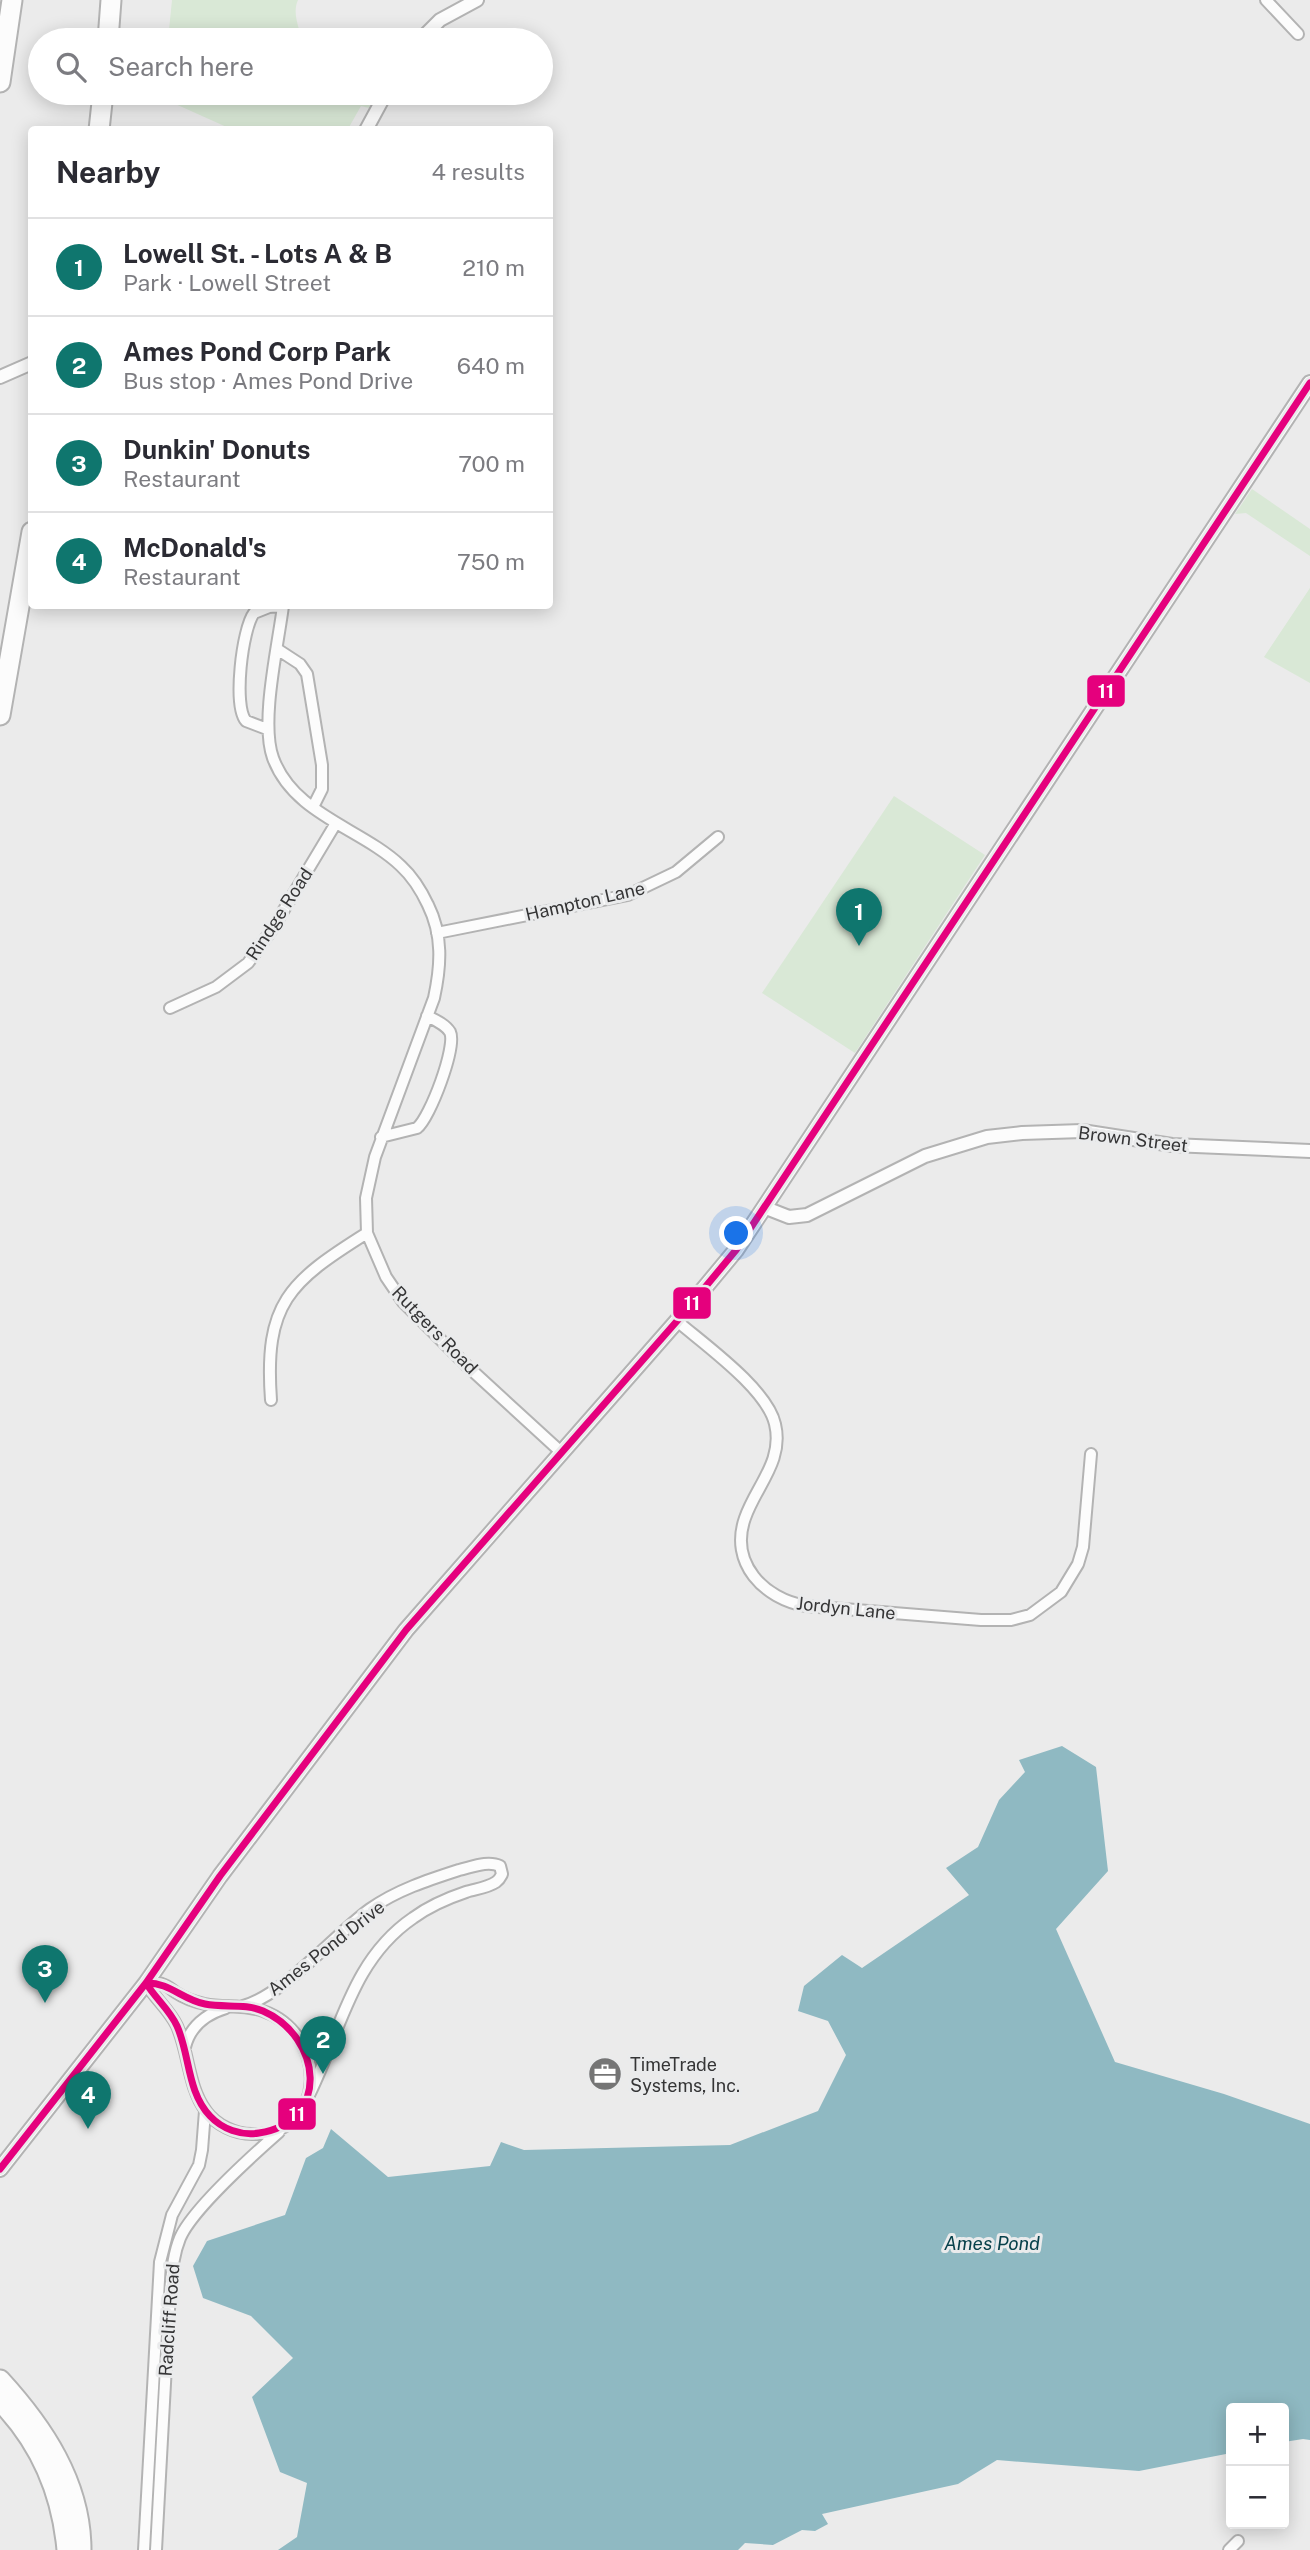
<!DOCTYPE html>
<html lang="en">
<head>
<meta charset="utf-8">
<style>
	body { margin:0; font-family:"Public Sans",sans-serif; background:#f2f2f3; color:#2b2b33 }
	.controls { position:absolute; right:21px; bottom:21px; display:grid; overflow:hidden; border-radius:7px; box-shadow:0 4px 18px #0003 }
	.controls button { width:63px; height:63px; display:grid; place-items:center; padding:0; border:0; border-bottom:2px solid #e1e1e2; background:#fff; color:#2b2b33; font:35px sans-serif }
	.you { position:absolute; left:737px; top:1234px; width:24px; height:24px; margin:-18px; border:5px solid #fff; border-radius:50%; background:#1a73e8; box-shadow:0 0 0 10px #1a73e833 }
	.badge { display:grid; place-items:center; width:46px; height:46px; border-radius:50%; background:#0f766e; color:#fff; font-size:23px; font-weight:700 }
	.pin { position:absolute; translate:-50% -58px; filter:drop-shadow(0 2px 4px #0008) }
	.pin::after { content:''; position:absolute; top:37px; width:24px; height:21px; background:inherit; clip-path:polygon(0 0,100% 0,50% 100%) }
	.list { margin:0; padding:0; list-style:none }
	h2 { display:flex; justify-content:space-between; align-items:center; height:91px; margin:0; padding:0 28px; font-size:30px }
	h2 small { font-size:23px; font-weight:400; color:#7c7c81 }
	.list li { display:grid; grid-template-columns:46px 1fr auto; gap:21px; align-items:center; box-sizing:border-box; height:98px; padding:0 28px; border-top:2px solid #e1e1e2 }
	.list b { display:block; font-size:26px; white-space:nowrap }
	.list p { margin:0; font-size:23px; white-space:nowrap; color:#7c7c81 }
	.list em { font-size:23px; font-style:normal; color:#7c7c81 }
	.icon { flex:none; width:38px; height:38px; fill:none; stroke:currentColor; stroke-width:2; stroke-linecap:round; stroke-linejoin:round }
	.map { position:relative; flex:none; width:1310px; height:2550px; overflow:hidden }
	.search { position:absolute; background:#fff; box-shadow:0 4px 18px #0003; left:28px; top:28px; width:525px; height:77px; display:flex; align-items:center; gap:18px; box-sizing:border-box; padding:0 24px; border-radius:38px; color:#7c7c81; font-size:26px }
	.panel { position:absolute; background:#fff; box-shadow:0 4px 18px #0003; left:28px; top:126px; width:525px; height:483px; border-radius:7px }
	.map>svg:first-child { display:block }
	.green { fill:#d9e8d6 }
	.water { fill:#8fb9c2 }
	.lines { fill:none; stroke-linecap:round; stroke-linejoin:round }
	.minor-casing { stroke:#b3b3b3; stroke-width:14 }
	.tertiary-casing { stroke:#b3b3b3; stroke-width:16 }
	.secondary-casing { stroke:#b3b3b3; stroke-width:18 }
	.motorway-casing { stroke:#b3b3b3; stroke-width:23 }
	.minor { stroke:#fcfcfc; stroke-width:10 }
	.tertiary { stroke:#fcfcfc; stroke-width:12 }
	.secondary { stroke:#fcfcfc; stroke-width:14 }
	.motorway { stroke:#fcfcfc; stroke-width:19 }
	.bus-1-casing { stroke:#eaebec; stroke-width:12 }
	.bus-1 { stroke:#e5007d; stroke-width:7 }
	.labels { text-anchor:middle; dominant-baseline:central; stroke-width:6; stroke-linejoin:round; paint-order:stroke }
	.street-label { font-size:18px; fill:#353536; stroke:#eaebec }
	.poi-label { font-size:18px; fill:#353536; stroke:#eaebec; text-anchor:start }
	.water-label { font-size:19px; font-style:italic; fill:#07414b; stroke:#eaebec }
	.line-badge { stroke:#eaebec; stroke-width:2.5 }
	.badge-label { font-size:19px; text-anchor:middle; font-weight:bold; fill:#fff }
</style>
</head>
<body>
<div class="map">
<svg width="1310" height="2550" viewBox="0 0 1310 2550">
	<rect width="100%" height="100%" fill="#ebebeb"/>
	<path class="green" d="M 172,0 L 298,0 C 292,13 299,27 302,40 L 168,40 Z
		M 162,93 L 348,93 L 370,105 L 369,108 L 361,106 L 348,129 L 231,129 L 162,98 Z
		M 1252,489 L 1310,529 L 1310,556 L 1246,513 L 1235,514 Z
		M 1310,588 L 1310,683 L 1264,657 Z
		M 894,796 L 985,855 L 855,1053 L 762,993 Z"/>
	<path class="water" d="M 1062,1746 L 1096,1767 L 1108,1871 L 1056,1929 L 1115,2062 L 1224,2094 L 1310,2124 L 1310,2440 L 1303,2439 L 1284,2442 L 1284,2408 L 1231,2408 L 1231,2453 L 1139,2471 L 997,2460 L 958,2484 L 822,2514 L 828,2524 L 815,2531 L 802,2530 L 773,2545 L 745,2543 L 738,2550 L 278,2550 L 297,2537 L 307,2483 L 280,2472 L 252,2397 L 293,2358 L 251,2316 L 203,2298 L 193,2266 L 207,2241 L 285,2215 L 306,2158 L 323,2148 L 331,2129 L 388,2177 L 490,2166 L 501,2142 L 524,2150 L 730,2145 L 818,2111 L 846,2055 L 828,2021 L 798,2011 L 804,1986 L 842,1955 L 862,1968 L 969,1895 L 946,1868 L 978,1847 L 999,1800 L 1025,1772 L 1019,1760 Z"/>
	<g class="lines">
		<g class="minor-casing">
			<path id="minor" d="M 1266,0 L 1298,34
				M 283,606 C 278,646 260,722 273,758 C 294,815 361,828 401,866 C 413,877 421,890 428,905 C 443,935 441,966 434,998 L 375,1157 L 366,1198 L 367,1233 L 386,1277 L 403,1302 L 465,1364 L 561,1452
				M 277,649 L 300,664 L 307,674 L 322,765 L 322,789 L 313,807
				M 267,729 L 246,721 C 233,706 242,629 254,613 L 269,607 L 283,606
				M 437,933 L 628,895 L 676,872 L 718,837
				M 170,1008 L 216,987 L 248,963 L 273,928 L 336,823
				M 381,1137 L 417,1128 C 430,1118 457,1046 450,1032 C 445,1024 435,1020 427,1016
				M 677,1321 C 705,1345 767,1389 775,1424 C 784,1461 756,1486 745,1518 C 729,1563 764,1599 806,1606 L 981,1620 L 1011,1620 L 1030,1615 L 1061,1592 L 1078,1564 L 1083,1547 L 1091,1454
				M 271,1400 C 264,1303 289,1282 367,1233
				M 146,1983 C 151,1983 157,1982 162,1984 C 167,1985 171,1989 175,1992 C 184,1998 195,2002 205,2004 C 224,2008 244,2004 263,2011 C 329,2034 328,2136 252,2134 C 235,2134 216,2125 206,2111 C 188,2087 189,2053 177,2026 C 169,2009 155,1999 146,1983 Z
				M 243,2006 C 284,1995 334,1935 370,1909 C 397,1890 428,1880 459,1870 C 472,1867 488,1860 500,1866 L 502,1874 C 500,1878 500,1879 496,1882 C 487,1888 475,1889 466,1892 C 448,1898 428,1907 413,1918 C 350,1961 340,2035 307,2099
				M 185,2047 C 190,2027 206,2014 226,2008
				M 144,2550 L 160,2262 L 172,2215 L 199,2165 L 202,2150 L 205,2111
				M 156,2550 L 170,2291 C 172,2273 173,2255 180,2238 C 192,2210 254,2154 279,2132
				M 1229,2550 L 1238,2541"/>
		</g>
		<g class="tertiary-casing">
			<path id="tertiary" d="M 420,40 L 440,20 L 477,0
				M 366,130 L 386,93
				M 0,377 L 32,363
				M 766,1208 L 789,1217 L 807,1215 L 925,1156 L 987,1137 L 1022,1133 L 1082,1131 L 1172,1145 L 1310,1151"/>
		</g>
		<g class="secondary-casing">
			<path id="secondary" d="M 0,2169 L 146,1983 L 220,1876 L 406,1630 L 677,1321 L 736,1250 L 1310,383"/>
		</g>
		<g class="motorway-casing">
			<path id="motorway" d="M 108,40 L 111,0
				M 0,82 L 12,0
				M 99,130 L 103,93
				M 0,715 L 32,532
				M 0,2380 C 43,2427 81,2483 81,2550
				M 0,2401 C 40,2442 62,2493 67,2550"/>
		</g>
		<use href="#minor" class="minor"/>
		<use href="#tertiary" class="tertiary"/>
		<use href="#secondary" class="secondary"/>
		<use href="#motorway" class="motorway"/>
		<g class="bus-1-casing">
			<path id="bus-1" d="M 146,1983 C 169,1982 183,2000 205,2004 C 224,2008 245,2003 263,2011 C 322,2037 331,2122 259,2133 C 241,2136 222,2129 210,2116 C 187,2092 190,2055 177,2026 C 170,2010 155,1998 146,1983 Z
				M 0,2169 L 146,1983 L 220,1876 L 406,1630 L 677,1321 L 736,1250 L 1310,383"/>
		</g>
		<use href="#bus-1" class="bus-1"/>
	</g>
	<defs>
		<g id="office-disc" transform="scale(1.75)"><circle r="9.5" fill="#757575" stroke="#eaebec"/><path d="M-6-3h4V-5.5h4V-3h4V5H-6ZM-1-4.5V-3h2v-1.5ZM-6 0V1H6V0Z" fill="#fff"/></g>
	</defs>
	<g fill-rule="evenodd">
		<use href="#office-disc" x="605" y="2074"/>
	</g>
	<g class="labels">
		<g class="street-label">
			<text transform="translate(585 901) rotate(-13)">Hampton Lane</text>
			<text transform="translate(279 914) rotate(-57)">Rindge Road</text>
			<text transform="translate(1133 1139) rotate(7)">Brown Street</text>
			<text transform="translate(435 1330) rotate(46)">Rutgers Road</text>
			<text transform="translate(846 1608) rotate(6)">Jordyn Lane</text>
			<text transform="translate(326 1948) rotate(-38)">Ames Pond Drive</text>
			<text transform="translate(169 2320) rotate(-86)">Radcliff Road</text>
		</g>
		<g class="poi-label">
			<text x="630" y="2064">TimeTrade<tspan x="630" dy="21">Systems, Inc.</tspan></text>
		</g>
		<g class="water-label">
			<text x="992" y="2243">Ames Pond</text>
		</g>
	</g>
	<g class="line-badge">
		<rect x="1086" y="674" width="40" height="34" rx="7" fill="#e5007d"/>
		<rect x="672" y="1286" width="40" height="34" rx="7" fill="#e5007d"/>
		<rect x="277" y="2097" width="40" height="34" rx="7" fill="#e5007d"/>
	</g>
	<g class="badge-label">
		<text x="1106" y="698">11</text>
		<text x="692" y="1310">11</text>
		<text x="297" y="2121">11</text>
	</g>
</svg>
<div class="controls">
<button>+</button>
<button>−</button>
</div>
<div class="you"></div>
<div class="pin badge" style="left:859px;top:946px">1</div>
<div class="pin badge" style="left:323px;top:2074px">2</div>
<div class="pin badge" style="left:45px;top:2003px">3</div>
<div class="pin badge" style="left:88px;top:2129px">4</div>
<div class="search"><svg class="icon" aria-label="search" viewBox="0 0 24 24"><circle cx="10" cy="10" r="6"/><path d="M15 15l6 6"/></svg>Search here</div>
<section class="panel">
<h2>Nearby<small>4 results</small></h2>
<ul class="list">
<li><span class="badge">1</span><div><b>Lowell St. - Lots A &amp; B</b><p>Park · Lowell Street</p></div><em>210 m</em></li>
<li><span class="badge">2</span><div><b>Ames Pond Corp Park</b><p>Bus stop · Ames Pond Drive</p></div><em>640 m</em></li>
<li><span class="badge">3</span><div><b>Dunkin' Donuts</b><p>Restaurant</p></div><em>700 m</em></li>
<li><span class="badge">4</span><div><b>McDonald's</b><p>Restaurant</p></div><em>750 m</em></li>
</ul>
</section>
</div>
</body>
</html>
